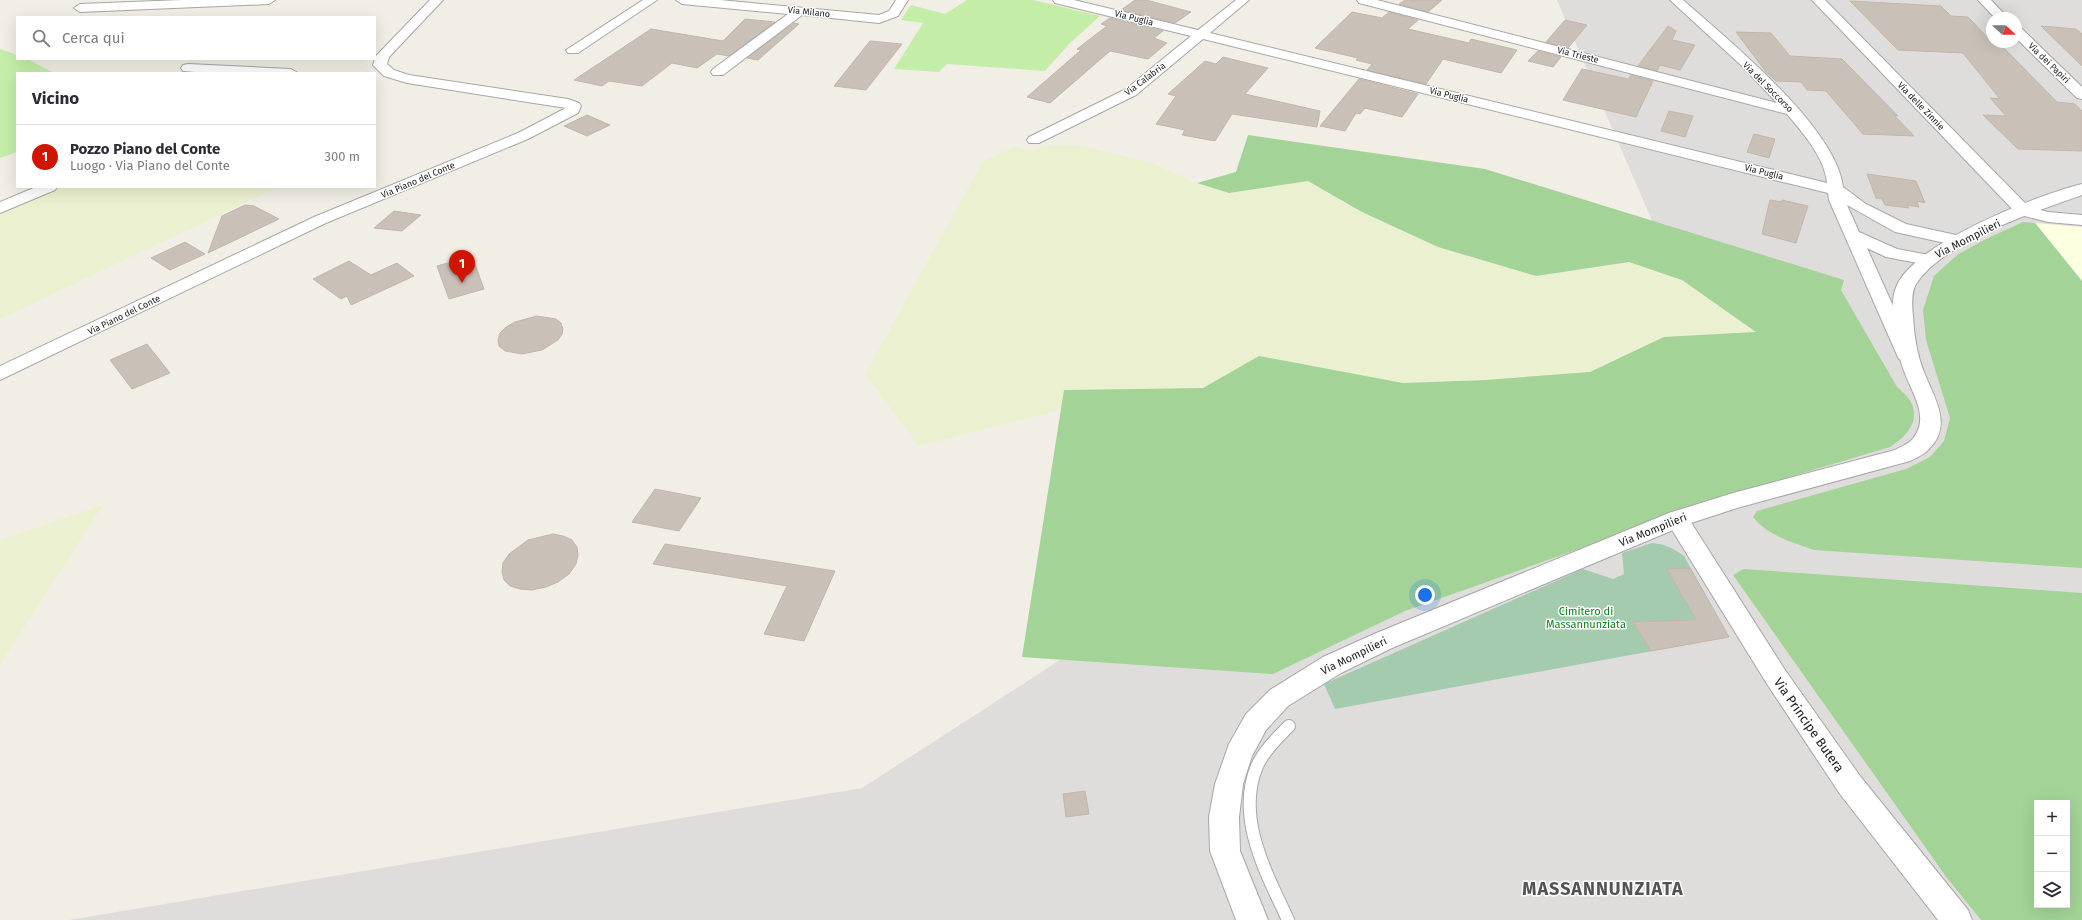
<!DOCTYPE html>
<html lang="it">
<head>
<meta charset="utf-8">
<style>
	body { margin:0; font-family:"Fira Sans",sans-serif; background:#f2f2f3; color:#2b2b33 }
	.controls { position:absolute; right:12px; bottom:12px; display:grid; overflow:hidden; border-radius:0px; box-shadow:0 4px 16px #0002 }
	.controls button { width:36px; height:36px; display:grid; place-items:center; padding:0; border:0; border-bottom:1px solid #e1e1e2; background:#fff; color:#2b2b33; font:20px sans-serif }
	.compass { position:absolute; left:1986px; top:12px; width:36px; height:36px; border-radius:50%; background:#fff; box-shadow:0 4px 16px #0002; rotate:111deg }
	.you { position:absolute; left:1425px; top:595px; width:14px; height:14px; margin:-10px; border:3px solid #fff; border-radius:50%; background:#1a73e8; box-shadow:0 0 0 6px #1a73e833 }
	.badge { display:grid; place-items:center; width:26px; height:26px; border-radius:50%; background:#cf1400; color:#fff; font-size:13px; font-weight:700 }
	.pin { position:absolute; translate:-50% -33px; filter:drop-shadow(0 1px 2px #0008) }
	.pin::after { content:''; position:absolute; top:21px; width:14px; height:12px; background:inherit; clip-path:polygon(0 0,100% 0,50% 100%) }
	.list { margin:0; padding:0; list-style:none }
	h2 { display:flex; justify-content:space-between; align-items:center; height:52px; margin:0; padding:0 16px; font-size:17px }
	h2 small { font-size:13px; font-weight:400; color:#7c7c81 }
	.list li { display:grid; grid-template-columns:26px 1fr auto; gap:12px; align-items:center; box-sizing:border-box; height:64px; padding:0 16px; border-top:1px solid #e1e1e2 }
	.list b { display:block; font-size:15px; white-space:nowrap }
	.list p { margin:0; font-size:13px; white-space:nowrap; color:#7c7c81 }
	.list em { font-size:13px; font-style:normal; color:#7c7c81 }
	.icon { flex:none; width:22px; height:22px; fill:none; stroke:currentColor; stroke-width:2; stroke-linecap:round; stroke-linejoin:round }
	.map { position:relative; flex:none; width:2082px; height:920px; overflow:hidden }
	.search { position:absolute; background:#fff; box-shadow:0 4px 16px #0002; left:16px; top:16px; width:360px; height:44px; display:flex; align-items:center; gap:10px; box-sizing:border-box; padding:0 14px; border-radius:0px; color:#7c7c81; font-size:15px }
	.panel { position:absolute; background:#fff; box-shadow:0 4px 16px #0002; left:16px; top:72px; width:360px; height:116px; border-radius:0px }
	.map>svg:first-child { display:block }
	.residential { fill:#dedddc; fill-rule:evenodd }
	.education { fill:#fcffe0 }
	.farmland { fill:#ebf1d0 }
	.grass { fill:#c4eea8 }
	.forest { fill:#a3d397; fill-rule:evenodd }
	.cemetery { fill:#a5cbae }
	.building { fill:#c9c1b8; stroke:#c4b6a7 }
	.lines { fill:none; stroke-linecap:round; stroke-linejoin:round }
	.service-casing { stroke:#a7a7a7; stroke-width:14 }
	.minor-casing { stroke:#a7a7a7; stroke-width:2 }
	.tertiary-casing { stroke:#a7a7a7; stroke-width:2 }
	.service { stroke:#fff; stroke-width:12 }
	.minor { fill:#fff; fill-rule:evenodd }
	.tertiary { fill:#fff; fill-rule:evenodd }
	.labels { text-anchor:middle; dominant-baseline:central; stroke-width:3; stroke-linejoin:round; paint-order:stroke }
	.far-street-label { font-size:9px; fill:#202020; stroke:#fff }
	.street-label { font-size:11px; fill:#202020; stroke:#fff }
	.park-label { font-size:11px; fill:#04871c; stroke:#fff }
	.near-street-label { font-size:13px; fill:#202020; stroke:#fff }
	.near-district-label { font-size:18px; font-weight:bold; letter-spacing:1px; fill:#535353; stroke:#fff }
</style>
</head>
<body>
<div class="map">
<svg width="2082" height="920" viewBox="0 0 2082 920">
	<rect width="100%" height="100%" fill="#f1eee5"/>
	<path class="residential" d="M 1557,0 L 2082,0 L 2082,920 L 69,920 L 862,788 L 1671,265 ZM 1992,18 L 2016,18 L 2016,42 L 1992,42 ZM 2037,803 L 2067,803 L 2067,905 L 2037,905 Z"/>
	<path class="education" d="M 2035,223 L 2082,227 L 2082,281 Z"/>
	<path class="farmland" d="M 1045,146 L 1082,146 L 1152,163 L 1196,183 L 1229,193 L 1308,181 L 1362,212 L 1438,247 L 1536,276 L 1629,262 L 1682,280 L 1757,332 L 1664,337 L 1590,372 L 1486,380 L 1403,383 L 1260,356 L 1203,388 L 1064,390 L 1061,410 L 918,446 L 865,374 L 983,161 L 1015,147 L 1032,151 Z
		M 61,187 L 278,187 L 0,319 L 0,213 Z
		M 103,505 L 0,665 L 0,540 Z"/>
	<path class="grass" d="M 967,0 L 1033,0 L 1100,16 L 1069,44 L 1045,71 L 947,64 L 939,72 L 894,69 L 923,23 L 901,20 L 911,5 L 945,14 Z
		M 0,49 L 17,55 L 17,59 L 27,59 L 54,73 L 17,73 L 17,152 L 0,158 Z"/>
	<path class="forest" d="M 1248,135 L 1485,169 L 1844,280 L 1841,290 L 1897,387 C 1925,408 1916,431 1890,447 L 1739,492 L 1405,611 L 1273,674 L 1022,657 L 1064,390 L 1203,388 L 1259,356 L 1403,383 L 1486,380 L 1590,372 L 1664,337 L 1756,332 L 1682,280 L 1629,262 L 1536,276 L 1438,247 L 1362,212 L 1308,181 L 1229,193 L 1197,183 L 1236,172 Z
		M 2023,222 L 2035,223 L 2082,281 L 2082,568 L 1814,550 C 1792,542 1768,536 1753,517 L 1757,511 L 1906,469 L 1930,457 L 1944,441 L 1950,418 L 1926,340 L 1923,310 L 1934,276 L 1957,255 L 1986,239 Z
		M 1743,569 L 2082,593 L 2082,920 L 1981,920 L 1947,878 L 1733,575 ZM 2037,803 L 2067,803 L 2067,905 L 2037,905 Z"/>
	<path class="cemetery" d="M 1652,543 C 1665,544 1673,548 1684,556 L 1729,637 L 1335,709 L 1324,684 L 1583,569 L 1613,579 L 1624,574 L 1622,553 Z"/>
	<path class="building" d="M 1135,0 L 1146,0 L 1191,12 L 1175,23 L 1121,10 Z
		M 1405,0 L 1442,0 L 1428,12 L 1399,4 Z
		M 1850,1 L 1941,6 L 1951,16 L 1968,17 L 1988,38 L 1992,38 L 1992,42 L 1998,42 L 2057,102 L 2075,104 L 2082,111 L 2082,151 L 2018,149 L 1983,115 L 2006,116 L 1990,98 L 2000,99 L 1963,53 L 1898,50 Z
		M 1352,12 L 1382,18 L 1389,12 L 1418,20 L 1408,29 L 1469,43 L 1471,39 L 1517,50 L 1501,73 L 1443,59 L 1426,84 L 1367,70 L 1372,64 L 1356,60 L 1358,58 L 1315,48 Z
		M 1110,18 L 1163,31 L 1154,38 L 1167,43 L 1148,59 L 1110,51 L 1050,103 L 1027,97 L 1081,50 L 1077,49 L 1107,26 L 1101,24 Z
		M 745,19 L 775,22 L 729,56 L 717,54 L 697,68 L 672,63 L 642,86 L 609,81 L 602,86 L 574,80 L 651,29 L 723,41 Z
		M 1565,20 L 1587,25 L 1568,48 L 1546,42 Z
		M 794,23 L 799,24 L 758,60 L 747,58 Z
		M 1668,26 L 1676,31 L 1672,40 L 1695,45 L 1680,70 L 1660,65 L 1657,71 L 1638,66 Z
		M 2041,26 L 2076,29 L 2082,34 L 2082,66 Z
		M 1736,32 L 1771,33 L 1790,56 L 1842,59 L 1898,116 L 1894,115 L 1914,136 L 1863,134 L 1826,91 L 1807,90 L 1801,82 L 1776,81 L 1766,72 Z
		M 870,41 L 902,44 L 866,90 L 834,86 Z
		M 1538,51 L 1561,57 L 1553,67 L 1528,61 Z
		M 1223,57 L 1268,68 L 1245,94 L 1320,111 L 1317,127 L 1232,114 L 1215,141 L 1182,135 L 1185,130 L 1156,124 L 1176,96 L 1168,94 L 1205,61 L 1216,64 Z
		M 1582,69 L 1628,79 L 1631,75 L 1653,81 L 1636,117 L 1563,100 Z
		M 1359,79 L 1418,94 L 1402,117 L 1365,108 L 1360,114 L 1356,113 L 1345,131 L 1320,126 Z
		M 1669,111 L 1693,116 L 1685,137 L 1661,131 Z
		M 587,115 L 610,125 L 587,136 L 564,126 Z
		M 1754,134 L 1775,139 L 1769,158 L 1747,152 Z
		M 1867,174 L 1916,181 L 1925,203 L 1917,201 L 1919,207 L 1907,205 L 1909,208 L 1885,205 L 1882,199 L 1876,198 Z
		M 1770,200 L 1782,202 L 1782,200 L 1808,206 L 1796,243 L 1762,234 Z
		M 245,205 L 254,206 L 279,219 L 208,253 L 222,216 Z
		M 394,211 L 421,215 L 402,231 L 374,228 Z
		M 185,242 L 205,254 L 170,270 L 151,258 Z
		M 472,256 L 484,289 L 449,299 L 437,266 Z
		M 349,261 L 371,275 L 397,263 L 414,276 L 351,305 L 347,296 L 341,299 L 313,279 Z
		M 537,316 L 556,319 L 561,323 L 563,329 L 562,334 L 558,340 L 542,350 L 522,354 L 505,351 L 499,346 L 498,340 L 500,333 L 506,327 L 515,322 Z
		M 147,344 L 170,373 L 132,389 L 110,360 Z
		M 655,489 L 701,498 L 679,531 L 632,522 Z
		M 553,534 L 563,536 L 572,540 L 577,547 L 578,555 L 576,564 L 569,574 L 558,582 L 546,587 L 532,590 L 520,589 L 510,586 L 504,580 L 502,572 L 503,563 L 509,554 L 528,540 Z
		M 665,544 L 835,571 L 804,641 L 764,634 L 787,586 L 653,564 Z
		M 1690,568 L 1729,637 L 1651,651 L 1633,622 L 1696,620 L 1667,569 Z
		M 1085,791 L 1089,814 L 1066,817 L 1063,794 Z"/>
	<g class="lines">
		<g class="service-casing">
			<path id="service" d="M 1288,920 C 1267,874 1235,818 1257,766 C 1264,751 1277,738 1289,726"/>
		</g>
		<g class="minor-casing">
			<path id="minor" d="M 182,0 L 275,0 L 269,4 L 80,12 L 74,8 L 80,4 Z
				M 430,0 L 443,0 L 389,57 L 387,64 L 394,70 L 409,75 L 568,99 L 579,103 L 581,106 L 578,113 L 528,139 L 326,223 L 0,380 L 0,366 L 314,217 L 518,133 L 566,108 L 407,83 L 384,76 L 373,65 L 376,56 Z
				M 643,0 L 657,0 L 578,53 L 568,53 L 566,50 Z
				M 676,0 L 720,0 L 879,15 L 889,11 L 896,0 L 908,0 L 898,16 L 879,23 L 802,15 L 723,75 L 713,75 L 711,72 L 713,69 L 788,14 L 682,4 Z
				M 1053,0 L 1074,0 L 1198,30 L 1236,0 L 1249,0 L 1210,33 L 1827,183 C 1825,158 1803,133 1787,114 L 1359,3 L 1357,0 L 1377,0 L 1777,103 L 1743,67 L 1670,0 L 1683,0 C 1728,40 1836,127 1843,187 L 1866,204 L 1906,224 L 1965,237 L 1967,241 L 1965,245 L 1959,246 L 1895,232 L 1847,205 L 1859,232 L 1897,249 L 1934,256 L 1937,260 L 1934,264 L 1928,265 L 1886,257 L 1867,248 L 1915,355 L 1913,359 L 1906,361 L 1899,359 L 1897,355 L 1829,200 L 1828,193 L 1203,39 L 1136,95 L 1039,143 L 1029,143 L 1027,140 L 1029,137 L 1126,89 L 1191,36 L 1055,3 Z
				M 1812,0 L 1825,0 L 2029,207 L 2048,212 L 2082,215 L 2082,225 L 2048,222 L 2017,214 Z
				M 1978,0 L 1991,0 L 2008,18 L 1995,18 Z
				M 2016,27 L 2021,28 L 2082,87 L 2082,99 L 2077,98 L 2016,38 Z
				M 188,64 L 291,69 L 298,73 L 208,73 L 183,71 L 181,68 L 183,65 Z
				M 36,187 L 57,187 L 55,190 L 0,213 L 0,202 Z
				M 1677,511 L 1685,513 L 1785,670 L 1860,776 L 1968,910 L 1972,920 L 1938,920 L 1840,794 L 1767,684 L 1669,525 L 1666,519 L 1669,513 Z"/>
		</g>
		<g class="tertiary-casing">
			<path id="tertiary" d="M 2082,184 L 2082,195 C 2035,212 1944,241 1916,284 C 1911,293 1912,306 1913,316 C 1914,335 1917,355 1924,372 C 1934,398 1954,426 1928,450 C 1923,455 1916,458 1910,461 L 1737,508 L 1685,525 L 1392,648 L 1341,673 L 1288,706 L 1266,730 L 1252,756 L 1243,784 L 1239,817 L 1240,851 L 1268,920 L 1236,920 L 1210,851 L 1209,817 L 1215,784 L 1229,744 L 1246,714 L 1270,690 L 1323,657 L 1374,634 L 1669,513 L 1733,493 L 1895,450 C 1902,446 1912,443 1916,434 C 1928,414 1911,391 1904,371 C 1896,350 1887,306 1897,285 C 1916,243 2037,195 2082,184 Z"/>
		</g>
		<use href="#service" class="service"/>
		<use href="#minor" class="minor"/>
		<use href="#tertiary" class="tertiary"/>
	</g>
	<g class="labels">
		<g class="far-street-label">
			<text transform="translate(809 12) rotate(6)">Via Milano</text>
			<text transform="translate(1134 18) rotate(14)">Via Puglia</text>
			<text transform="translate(1578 55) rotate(14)">Via Trieste</text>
			<text transform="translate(2049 63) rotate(44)">Via dei Papiri</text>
			<text transform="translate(1145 79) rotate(-37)">Via Calabria</text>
			<text transform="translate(1768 87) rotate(45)">Via del Soccorso</text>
			<text transform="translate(1449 95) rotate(14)">Via Puglia</text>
			<text transform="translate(1921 106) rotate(46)">Via delle Zinnie</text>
			<text transform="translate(1764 172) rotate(14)">Via Puglia</text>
			<text transform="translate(418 180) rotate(-23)">Via Piano del Conte</text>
			<text transform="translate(124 315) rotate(-26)">Via Piano del Conte</text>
		</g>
		<g class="street-label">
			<text transform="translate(1968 239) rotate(-27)">Via Mompilieri</text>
			<text transform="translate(1653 530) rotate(-22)">Via Mompilieri</text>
			<text transform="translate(1354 656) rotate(-26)">Via Mompilieri</text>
		</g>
		<g class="park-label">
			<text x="1586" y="611">Cimitero di<tspan x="1586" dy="13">Massannunziata</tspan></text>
		</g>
		<g class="near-street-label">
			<text transform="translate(1809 725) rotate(55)">Via Principe Butera</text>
		</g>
		<g class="near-district-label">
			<text x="1603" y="889">MASSANNUNZIATA</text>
		</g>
	</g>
</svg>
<div class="controls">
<button>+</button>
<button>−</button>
<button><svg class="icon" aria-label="layers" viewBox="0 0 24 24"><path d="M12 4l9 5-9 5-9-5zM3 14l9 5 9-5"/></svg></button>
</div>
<svg class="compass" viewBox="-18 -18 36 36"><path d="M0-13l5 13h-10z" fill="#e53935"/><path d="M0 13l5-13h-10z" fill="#7c7c81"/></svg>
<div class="you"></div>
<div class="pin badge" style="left:462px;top:283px">1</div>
<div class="search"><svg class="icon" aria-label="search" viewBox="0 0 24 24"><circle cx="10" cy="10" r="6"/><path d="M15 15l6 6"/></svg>Cerca qui</div>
<section class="panel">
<h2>Vicino<small></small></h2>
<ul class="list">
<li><span class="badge">1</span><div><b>Pozzo Piano del Conte</b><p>Luogo · Via Piano del Conte</p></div><em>300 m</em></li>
</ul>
</section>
</div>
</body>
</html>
